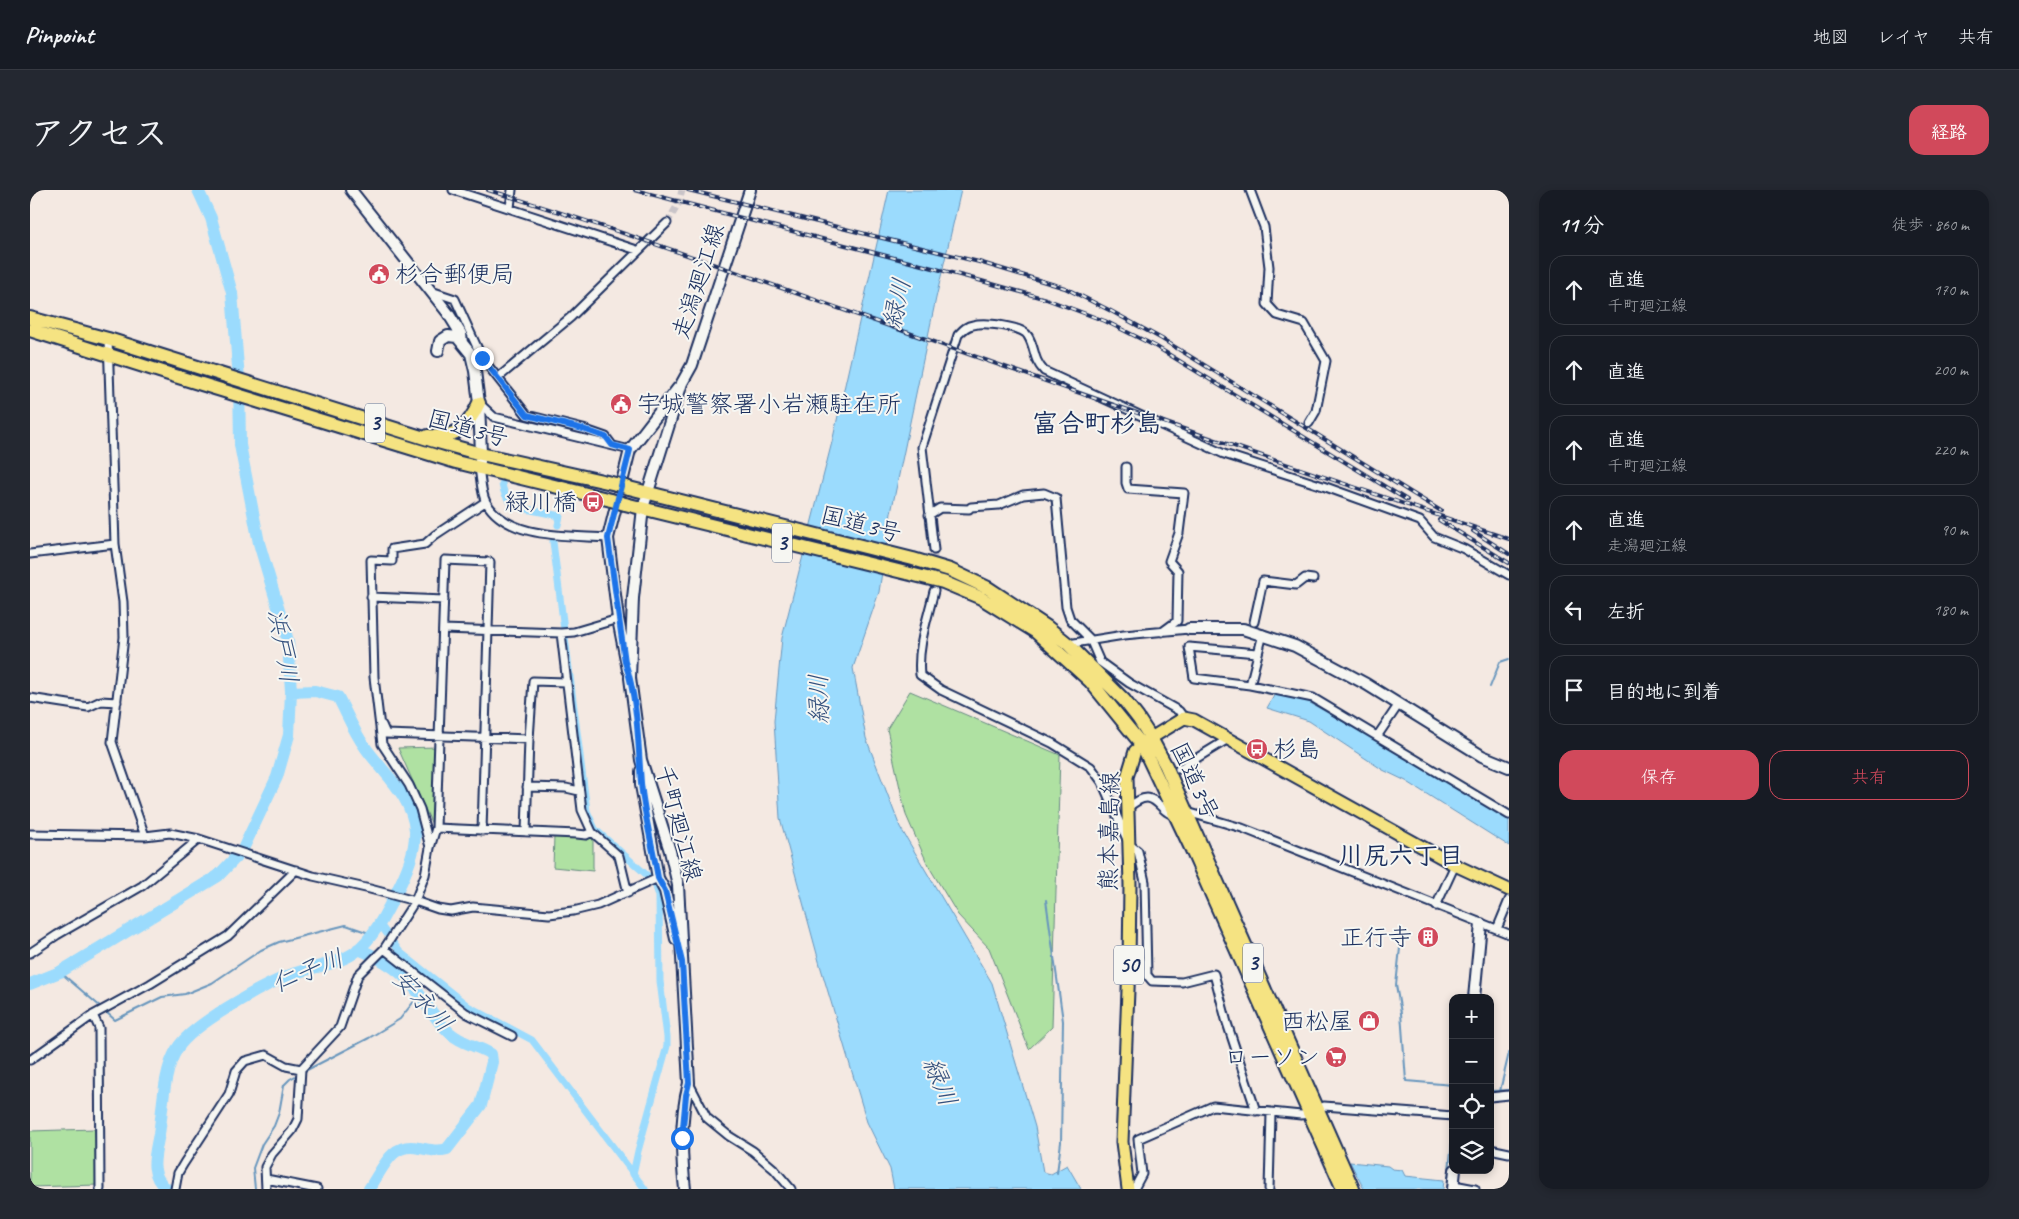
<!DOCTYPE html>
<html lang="ja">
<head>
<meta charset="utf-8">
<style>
	body { margin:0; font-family:Caveat,"Klee One",sans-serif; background:#242831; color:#f1f3f6 }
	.controls { position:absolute; right:15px; bottom:15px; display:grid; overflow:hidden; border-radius:10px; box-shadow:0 2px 8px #0003 }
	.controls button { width:45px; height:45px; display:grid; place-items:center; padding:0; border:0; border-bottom:1px solid #363941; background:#171b24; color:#f1f3f6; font:25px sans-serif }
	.stop { position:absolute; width:15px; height:15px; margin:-11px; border:4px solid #1a73e8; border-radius:50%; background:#fff }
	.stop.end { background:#1a73e8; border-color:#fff; box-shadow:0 1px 5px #0008 }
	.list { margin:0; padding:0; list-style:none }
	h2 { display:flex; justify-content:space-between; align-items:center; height:65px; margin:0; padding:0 20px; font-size:21px }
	h2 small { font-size:16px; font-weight:400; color:#9ea1a6 }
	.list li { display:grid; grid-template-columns:32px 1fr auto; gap:15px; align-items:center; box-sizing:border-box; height:70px; margin:0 10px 10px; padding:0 10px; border:1px solid #363941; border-radius:15px }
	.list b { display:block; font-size:19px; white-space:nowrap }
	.list p { margin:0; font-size:16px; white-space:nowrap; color:#9ea1a6 }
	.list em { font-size:16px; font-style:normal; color:#9ea1a6 }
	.actions { display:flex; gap:10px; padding:15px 20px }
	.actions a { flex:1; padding:11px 0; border:1px solid #d1495b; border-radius:15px; text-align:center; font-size:18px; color:#d1495b }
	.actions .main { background:#d1495b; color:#fff }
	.icon { flex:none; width:28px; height:28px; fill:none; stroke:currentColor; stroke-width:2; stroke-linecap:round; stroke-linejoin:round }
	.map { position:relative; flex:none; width:1479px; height:999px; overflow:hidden; border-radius:15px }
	header { display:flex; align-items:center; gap:30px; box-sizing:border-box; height:70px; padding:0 25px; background:#171b24; border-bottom:1px solid #363941 }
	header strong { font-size:24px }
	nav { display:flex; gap:28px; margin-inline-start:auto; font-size:18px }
	.intro { display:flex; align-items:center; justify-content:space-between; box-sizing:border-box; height:120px; padding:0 30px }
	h1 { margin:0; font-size:35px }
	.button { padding:12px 22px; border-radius:15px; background:#d1495b; color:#fff; font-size:18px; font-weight:700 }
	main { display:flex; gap:30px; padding:0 30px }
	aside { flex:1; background:#171b24; border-radius:15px; box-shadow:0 2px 8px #0003 }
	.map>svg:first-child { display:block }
	.green { fill:#afe1a2; stroke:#658880 }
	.water { fill:#9bdbfd; stroke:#6896bd }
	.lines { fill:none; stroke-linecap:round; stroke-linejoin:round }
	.stream { stroke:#6896bd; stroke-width:2 }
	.canal { stroke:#9bdbfd; stroke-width:7 }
	.river { stroke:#9bdbfd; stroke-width:12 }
	.street-tunnel { stroke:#c9c4c8; stroke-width:7; stroke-dasharray:7 3.5; stroke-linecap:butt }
	.street-casing { stroke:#1b2f5e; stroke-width:11 }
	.secondary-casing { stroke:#1b2f5e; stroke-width:14 }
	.primary-casing { stroke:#1b2f5e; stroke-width:15 }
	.highway-casing { stroke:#1b2f5e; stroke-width:16 }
	.street { stroke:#f6f6f2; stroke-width:7 }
	.secondary { stroke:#f6f6f2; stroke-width:10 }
	.primary { stroke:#f5e382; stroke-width:11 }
	.highway { stroke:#f5e382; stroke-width:12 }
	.rail-casing { stroke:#1b2f5e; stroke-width:4 }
	.rail { stroke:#f6f6f2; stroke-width:2; stroke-dasharray:5.5; stroke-linecap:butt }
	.highway-bridge-casing { stroke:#1b2f5e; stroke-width:16; stroke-linecap:butt }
	.highway-bridge { stroke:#f5e382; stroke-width:12 }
	.route { stroke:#1a73e8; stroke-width:6 }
	.labels { text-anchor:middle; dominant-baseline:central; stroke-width:4; stroke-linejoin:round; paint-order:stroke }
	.shield { fill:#f6f6f2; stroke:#5d6b8a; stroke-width:1 }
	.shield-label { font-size:22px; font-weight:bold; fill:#1b2f5e }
	.poi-label { font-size:24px; fill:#1b2f5e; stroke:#f6f6f2; text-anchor:end }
	.street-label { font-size:24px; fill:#1b2f5e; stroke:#f6f6f2 }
	.water-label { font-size:25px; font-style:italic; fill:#35517e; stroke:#f6f6f2 }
	.neighbourhood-label { font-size:25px; font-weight:bold; fill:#1b2f5e; stroke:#f6f6f2 }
	.quarter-label { font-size:26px; font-weight:bold; fill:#1b2f5e; stroke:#f6f6f2 }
</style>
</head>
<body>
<header>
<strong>Pinpoint</strong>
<nav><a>地図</a><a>レイヤ</a><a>共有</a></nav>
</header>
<div class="intro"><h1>アクセス</h1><a class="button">経路</a></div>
<main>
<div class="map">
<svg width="1479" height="999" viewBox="0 0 1479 999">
	<rect width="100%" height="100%" fill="#f4e9e2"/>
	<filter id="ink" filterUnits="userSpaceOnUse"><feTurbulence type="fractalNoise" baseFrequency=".02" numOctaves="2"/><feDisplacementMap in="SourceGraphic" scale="10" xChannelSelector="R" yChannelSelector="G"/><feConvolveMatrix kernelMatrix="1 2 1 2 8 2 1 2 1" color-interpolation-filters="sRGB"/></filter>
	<g filter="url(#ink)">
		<path class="green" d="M 880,501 L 1030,565 L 1022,837 L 999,859 L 959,758 L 928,725 L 898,675 L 876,625 L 857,539 Z
			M 407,557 L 404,639 L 368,558 Z
			M 524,646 L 563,648 L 563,681 L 523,677 Z
			M 65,939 L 68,995 L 0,997 L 0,941 Z"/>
		<path class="water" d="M 859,0 L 931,0 L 906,108 L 861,323 L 849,402 L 823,478 L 836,548 L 870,637 L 962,793 L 1005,937 L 1013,982 L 1021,984 L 1037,975 L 1051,999 L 864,999 L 860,979 L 837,932 L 790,775 L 750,628 L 744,531 L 752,448 L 803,248 Z
			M 1245,504 L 1275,510 L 1379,569 L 1479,630 L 1479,656 L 1376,591 L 1353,580 L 1279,531 L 1237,518 Z
			M 1320,972 L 1358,976 L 1362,979 L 1372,980 L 1375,986 L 1414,990 L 1413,999 L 1334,999 Z"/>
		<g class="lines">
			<path class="stream" d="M 1460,497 L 1470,472 L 1479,469
				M 1016,710 L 1033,831 L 1031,952 L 1027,983
				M 1370,758 L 1366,795 L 1371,823 L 1376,891 L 1423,895
				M 30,782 L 72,818
				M 76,822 L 85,830 L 132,807 L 155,804 L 182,793 L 231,760 L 249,752 L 316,735 L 342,744
				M 273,882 L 339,848 L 370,829 L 389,805
				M 1460,901 L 1479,900
				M 1470,901 L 1479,863
				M 225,999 L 223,978 L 232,954 L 244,936 L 249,923 L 254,895 L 260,889 L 269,884
				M 1417,999 L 1423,942"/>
			<path class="canal" d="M 472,294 C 474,305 478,311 487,317 L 530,326 L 528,335
				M 523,352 L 557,621 L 565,639 L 619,687
				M 349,733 L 370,762 L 438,816 L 502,850 L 615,999
				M 603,984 L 608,961 L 637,856 L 637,847 L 630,791 L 629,706 L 626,697"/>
			<path class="river" d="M 328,759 C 351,768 372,780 387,801 C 397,815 407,832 420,843 C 432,854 448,856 461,864 L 462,872 L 451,915 L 417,959 C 408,962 399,960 389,958 C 361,951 353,979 339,999
				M 0,794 L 30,782 L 188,686 L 212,661 L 247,587 L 259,545 L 261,502 L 258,451 L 229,353 L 210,255 L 209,189 L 202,103 L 181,28 L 168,0
				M 137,999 C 118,985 125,965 129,944 C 133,919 133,881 147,859 C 161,835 232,796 260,785 C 280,777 306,775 324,763 C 344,748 356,723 367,701 C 376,683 386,661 385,640 C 382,605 353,583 335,557 C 324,542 317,524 308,507 L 285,501 L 261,502"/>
			<path class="street-tunnel" d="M 637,33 L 649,13 L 652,0
				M 904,393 L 904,360"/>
			<g class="street-casing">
				<path id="street" d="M 423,0 L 607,60
					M 1220,0 L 1234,37 L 1239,77 L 1237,114 L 1247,125 L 1274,133 L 1296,171 L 1286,221 L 1279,233
					M 480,18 L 482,0
					M 401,101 L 425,109 L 452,168 L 497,225 L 553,239 L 576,247 L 582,255
					M 78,149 L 85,354 L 93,412 L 94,447 L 82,552 L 115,646
					M 469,187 L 541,127 L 637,33
					M 449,213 L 464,227 L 600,260
					M 1096,277 L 1096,293 L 1098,299 L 1154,303 L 1149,343 L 1139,371 L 1148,381 L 1147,431 L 1132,442
					M 449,278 C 451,288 451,303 456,312 C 478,350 540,345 578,348
					M 899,325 L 910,318 L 939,319 L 941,317 L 969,315 L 993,305 L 1014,303 L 1026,308 L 1036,417 L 1040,429 L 1060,449 L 1070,472 L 1099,493 L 1149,521 L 1154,528
					M 904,360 L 892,257 L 928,145 C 933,140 936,136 943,135 C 954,132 993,136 998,146 C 1006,159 1002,168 1014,181 L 1194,264 L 1293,296 L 1390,331 L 1404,347 L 1434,359 L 1479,385
					M 0,364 L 85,354
					M 904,401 C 898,427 887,457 890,485 L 911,500 L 1022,553 L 1061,577 L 1072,592 L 1099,654 L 1108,661 L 1115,692 L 1117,785 L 1122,791 L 1152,792 L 1184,784 L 1197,833 L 1226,921
					M 341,407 L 414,410
					M 1224,432 L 1233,391 L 1266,395 L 1275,388 L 1283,389
					M 413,439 L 531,443 L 544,442 L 588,429
					M 531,443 L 552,620 L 562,642 L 589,666 L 598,703
					M 1038,454 L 1094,445 L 1159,439
					M 1227,463 L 1159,457 L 1164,488 L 1220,495 L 1283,508 L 1479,625
					M 1220,495 L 1233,444
					M 0,508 L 58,517 L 71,511 L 87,512
					M 352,535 L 356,544 L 499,549
					M 1348,545 L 1369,514
					M 1149,579 L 1198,549
					M 497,597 L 536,598 L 549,601
					M 1098,618 C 1126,593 1128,623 1144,625
					M 1157,622 L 1212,638 L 1479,744
					M 406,638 L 547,644 L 556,645 L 562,642
					M 496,642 L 499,549 L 503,491 L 536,492
					M 0,644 L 115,646 L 140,643 L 169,649 L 283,686 L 340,699 L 385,711 L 408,719 L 421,721 L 443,717 L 519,724 L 543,721 L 568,715 L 628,688
					M 400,657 L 390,619 L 379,595 L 352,554 L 344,487 L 341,370 L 362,371 L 362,359 L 395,354 L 405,345 L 455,312
					M 1406,716 L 1425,675
					M 1467,739 L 1479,710
					M 354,759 L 436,823 L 482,846
					M 0,763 L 27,745 L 112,696 L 169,649
					M 63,825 L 69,838 L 70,999
					M 0,870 L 63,825 L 120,794 L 198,746 L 266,680
					M 659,893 L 677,928 L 699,946 L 723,961 L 744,979 L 761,999
					M 1460,907 L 1479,905
					M 1460,959 L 1479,963
					M 236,989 L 287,999
					M 1424,995 L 1445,999
					M 145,999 L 148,983 L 154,973 L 199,904 L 206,881 L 215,871 L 236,865 L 256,876 L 271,879
					M 236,999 L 235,977 L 242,964 L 262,941 L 268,929 L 271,879 L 310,837 L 328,785 L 354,759 L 385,711 L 395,685 L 400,658 L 406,638 L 415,370 L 460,372 L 452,641
					M 1104,999 L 1112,984 L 1108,949 L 1183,916 L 1271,925 L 1279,924 L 1294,916 L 1423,926
					M 1239,999 L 1241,923"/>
			</g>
			<g class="secondary-casing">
				<path id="secondary" d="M 321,0 L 418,123 L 431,144 L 432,153 L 441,164 L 445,181 L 449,213 L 451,264 L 449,278
					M 408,161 L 410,151 L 418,146 L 427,147 L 432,153
					M 1159,439 L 1213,439 L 1265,456 L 1336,494 L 1452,566 L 1479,577
					M 598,480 L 588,429 L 578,348 L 600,260 L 648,198
					M 611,581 L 611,595 L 628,688 L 635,701 L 646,749
					M 1444,808 L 1451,734
					M 655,999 C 651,965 650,926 659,893 L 648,695 L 640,661 L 611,570 L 600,488 L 603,408 L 613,318 L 652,193 L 662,175 L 720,0
					M 1423,999 L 1425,980"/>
			</g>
			<g class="primary-casing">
				<path id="primary" d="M 1098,999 L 1092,952 L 1099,775 L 1100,695 L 1097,587 L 1105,561 L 1121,548 L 1154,528 L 1164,530 L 1378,649 L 1425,675 L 1479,700"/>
			</g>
			<g class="highway-casing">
				<path id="highway" d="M 0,128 L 78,149 L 404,251 L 451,264 L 586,294
					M 0,140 L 142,185 L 426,272 L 581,310
					M 398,246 C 426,249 438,237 449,213
					M 599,298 L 883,369 L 920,380 L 958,398 L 1017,437 L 1038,454 L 1094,510 L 1108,528 L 1121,548 L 1136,576 L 1323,999
					M 595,314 L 913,392 L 951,408 L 1006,442 L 1060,491 L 1112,555 L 1161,658 L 1313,999"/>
			</g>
			<use href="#street" class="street"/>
			<use href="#secondary" class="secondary"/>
			<use href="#primary" class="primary"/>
			<use href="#highway" class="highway"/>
			<g class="rail-casing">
				<path id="rail" d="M 458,0 C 600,43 739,94 879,143 C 1078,214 1278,282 1479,349
					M 605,0 L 941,88 L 1016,109 L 1075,131 L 1125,156 L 1377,310
					M 658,0 L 949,72 L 1035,98 L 1081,121 L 1132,149 L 1411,321
					M 1409,330 L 1479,373
					M 1443,341 L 1479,364"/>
			</g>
			<use href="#rail" class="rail"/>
			<g class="highway-bridge-casing">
				<path id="highway-bridge" d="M 586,294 L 599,298
					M 581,310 L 595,314"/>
			</g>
			<use href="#highway-bridge" class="highway-bridge"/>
		</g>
	</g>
	<g class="lines" filter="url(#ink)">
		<path class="route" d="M 452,168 L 497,225 L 553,239 L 576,247 L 582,255 L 600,260 L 578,348 L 595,472 C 608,510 608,553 611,593 C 614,625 623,657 628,688 L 635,701 L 652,772 L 659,893 L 656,905 L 652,948"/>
	</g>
	<defs>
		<g id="civic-disc" transform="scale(1.125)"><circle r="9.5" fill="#d1495b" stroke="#f6f6f2"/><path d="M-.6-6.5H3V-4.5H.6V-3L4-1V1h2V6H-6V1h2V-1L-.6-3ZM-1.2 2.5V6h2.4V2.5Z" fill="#fff"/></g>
		<g id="bus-disc" transform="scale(1.125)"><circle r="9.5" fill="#d1495b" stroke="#f6f6f2"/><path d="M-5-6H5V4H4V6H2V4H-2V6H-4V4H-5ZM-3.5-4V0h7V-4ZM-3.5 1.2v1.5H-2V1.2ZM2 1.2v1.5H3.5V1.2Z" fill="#fff"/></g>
		<g id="building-disc" transform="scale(1.125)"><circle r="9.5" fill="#d1495b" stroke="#f6f6f2"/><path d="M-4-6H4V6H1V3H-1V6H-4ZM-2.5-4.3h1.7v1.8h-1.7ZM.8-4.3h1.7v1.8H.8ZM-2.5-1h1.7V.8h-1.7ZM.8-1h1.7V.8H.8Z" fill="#fff"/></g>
		<g id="shop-disc" transform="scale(1.125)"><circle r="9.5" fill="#d1495b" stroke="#f6f6f2"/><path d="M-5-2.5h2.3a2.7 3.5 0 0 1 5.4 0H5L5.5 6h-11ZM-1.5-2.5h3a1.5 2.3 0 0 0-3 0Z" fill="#fff"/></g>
		<g id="supermarket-disc" transform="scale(1.125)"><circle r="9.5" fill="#d1495b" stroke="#f6f6f2"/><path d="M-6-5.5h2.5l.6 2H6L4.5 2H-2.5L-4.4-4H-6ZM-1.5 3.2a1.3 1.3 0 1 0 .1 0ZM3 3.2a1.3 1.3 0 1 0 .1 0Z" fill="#fff"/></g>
	</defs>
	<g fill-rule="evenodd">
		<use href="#civic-disc" x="349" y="84"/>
		<use href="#civic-disc" x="591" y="214"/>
		<use href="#bus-disc" x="563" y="312"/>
		<use href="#bus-disc" x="1227" y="559"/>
		<use href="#building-disc" x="1398" y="747"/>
		<use href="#shop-disc" x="1339" y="831"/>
		<use href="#supermarket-disc" x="1306" y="867"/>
	</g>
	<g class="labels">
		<g class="shield">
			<rect x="335" y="213.5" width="20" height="39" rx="4"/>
			<rect x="742" y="333.5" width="20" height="39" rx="4"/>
			<rect x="1213" y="753.5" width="20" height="39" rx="4"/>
			<rect x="1084" y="755.5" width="30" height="39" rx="4"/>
		</g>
		<g class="shield-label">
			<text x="345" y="233">3</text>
			<text x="752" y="353">3</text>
			<text x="1223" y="773">3</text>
			<text x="1099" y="775">50</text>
		</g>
		<g class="poi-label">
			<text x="365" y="84" text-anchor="start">杉合郵便局</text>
			<text x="607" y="214" text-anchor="start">宇城警察署小岩瀬駐在所</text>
			<text x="547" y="312">緑川橋</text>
			<text x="1243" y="559" text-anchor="start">杉島</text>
			<text x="1382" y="747">正行寺</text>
			<text x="1323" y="831">西松屋</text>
			<text x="1290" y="867">ローソン</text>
		</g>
		<g class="street-label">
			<text transform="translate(668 91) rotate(-72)">走潟廻江線</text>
			<text transform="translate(438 238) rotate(15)">国道3号</text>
			<text transform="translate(831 334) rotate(14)">国道3号</text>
			<text transform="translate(1165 591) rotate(65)">国道3号</text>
			<text transform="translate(649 633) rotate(75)">千町廻江線</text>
			<text transform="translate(1079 641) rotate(-89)">熊本嘉島線</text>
		</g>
		<g class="water-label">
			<text transform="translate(867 113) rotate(-77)">緑川</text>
			<text transform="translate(253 456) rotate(80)">浜戸川</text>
			<text transform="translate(789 509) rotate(-91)">緑川</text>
			<text transform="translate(278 781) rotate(-22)">仁子川</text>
			<text transform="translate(393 811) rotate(47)">安永川</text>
			<text transform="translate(910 892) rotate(68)">緑川</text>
		</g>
		<g class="neighbourhood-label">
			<text x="1371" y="666">川尻六丁目</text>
		</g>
		<g class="quarter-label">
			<text x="1067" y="233">富合町杉島</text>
		</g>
	</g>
</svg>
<div class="controls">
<button>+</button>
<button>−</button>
<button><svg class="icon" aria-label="locate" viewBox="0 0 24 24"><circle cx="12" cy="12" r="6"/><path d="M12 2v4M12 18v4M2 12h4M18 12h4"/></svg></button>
<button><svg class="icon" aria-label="layers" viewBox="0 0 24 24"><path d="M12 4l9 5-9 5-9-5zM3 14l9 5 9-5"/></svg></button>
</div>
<div class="stop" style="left:652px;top:948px"></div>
<div class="stop end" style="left:452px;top:168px"></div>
</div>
<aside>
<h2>11 分<small>徒歩 · 860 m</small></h2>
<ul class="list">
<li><svg class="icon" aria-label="ahead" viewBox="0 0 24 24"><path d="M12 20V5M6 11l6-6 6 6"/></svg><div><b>直進</b><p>千町廻江線</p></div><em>170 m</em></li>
<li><svg class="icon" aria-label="ahead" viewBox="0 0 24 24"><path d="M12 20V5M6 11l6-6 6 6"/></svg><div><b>直進</b></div><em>200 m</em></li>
<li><svg class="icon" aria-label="ahead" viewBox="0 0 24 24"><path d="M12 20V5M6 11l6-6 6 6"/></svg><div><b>直進</b><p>千町廻江線</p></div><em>220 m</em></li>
<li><svg class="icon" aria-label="ahead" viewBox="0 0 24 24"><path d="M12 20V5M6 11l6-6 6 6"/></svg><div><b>直進</b><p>走潟廻江線</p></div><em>90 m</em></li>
<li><svg class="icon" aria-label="left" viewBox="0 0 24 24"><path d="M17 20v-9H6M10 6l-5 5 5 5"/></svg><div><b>左折</b></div><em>180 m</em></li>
<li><svg class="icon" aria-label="arrive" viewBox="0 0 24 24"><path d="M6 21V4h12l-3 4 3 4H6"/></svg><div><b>目的地に到着</b></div></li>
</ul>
<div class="actions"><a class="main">保存</a><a>共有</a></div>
</aside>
</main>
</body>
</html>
